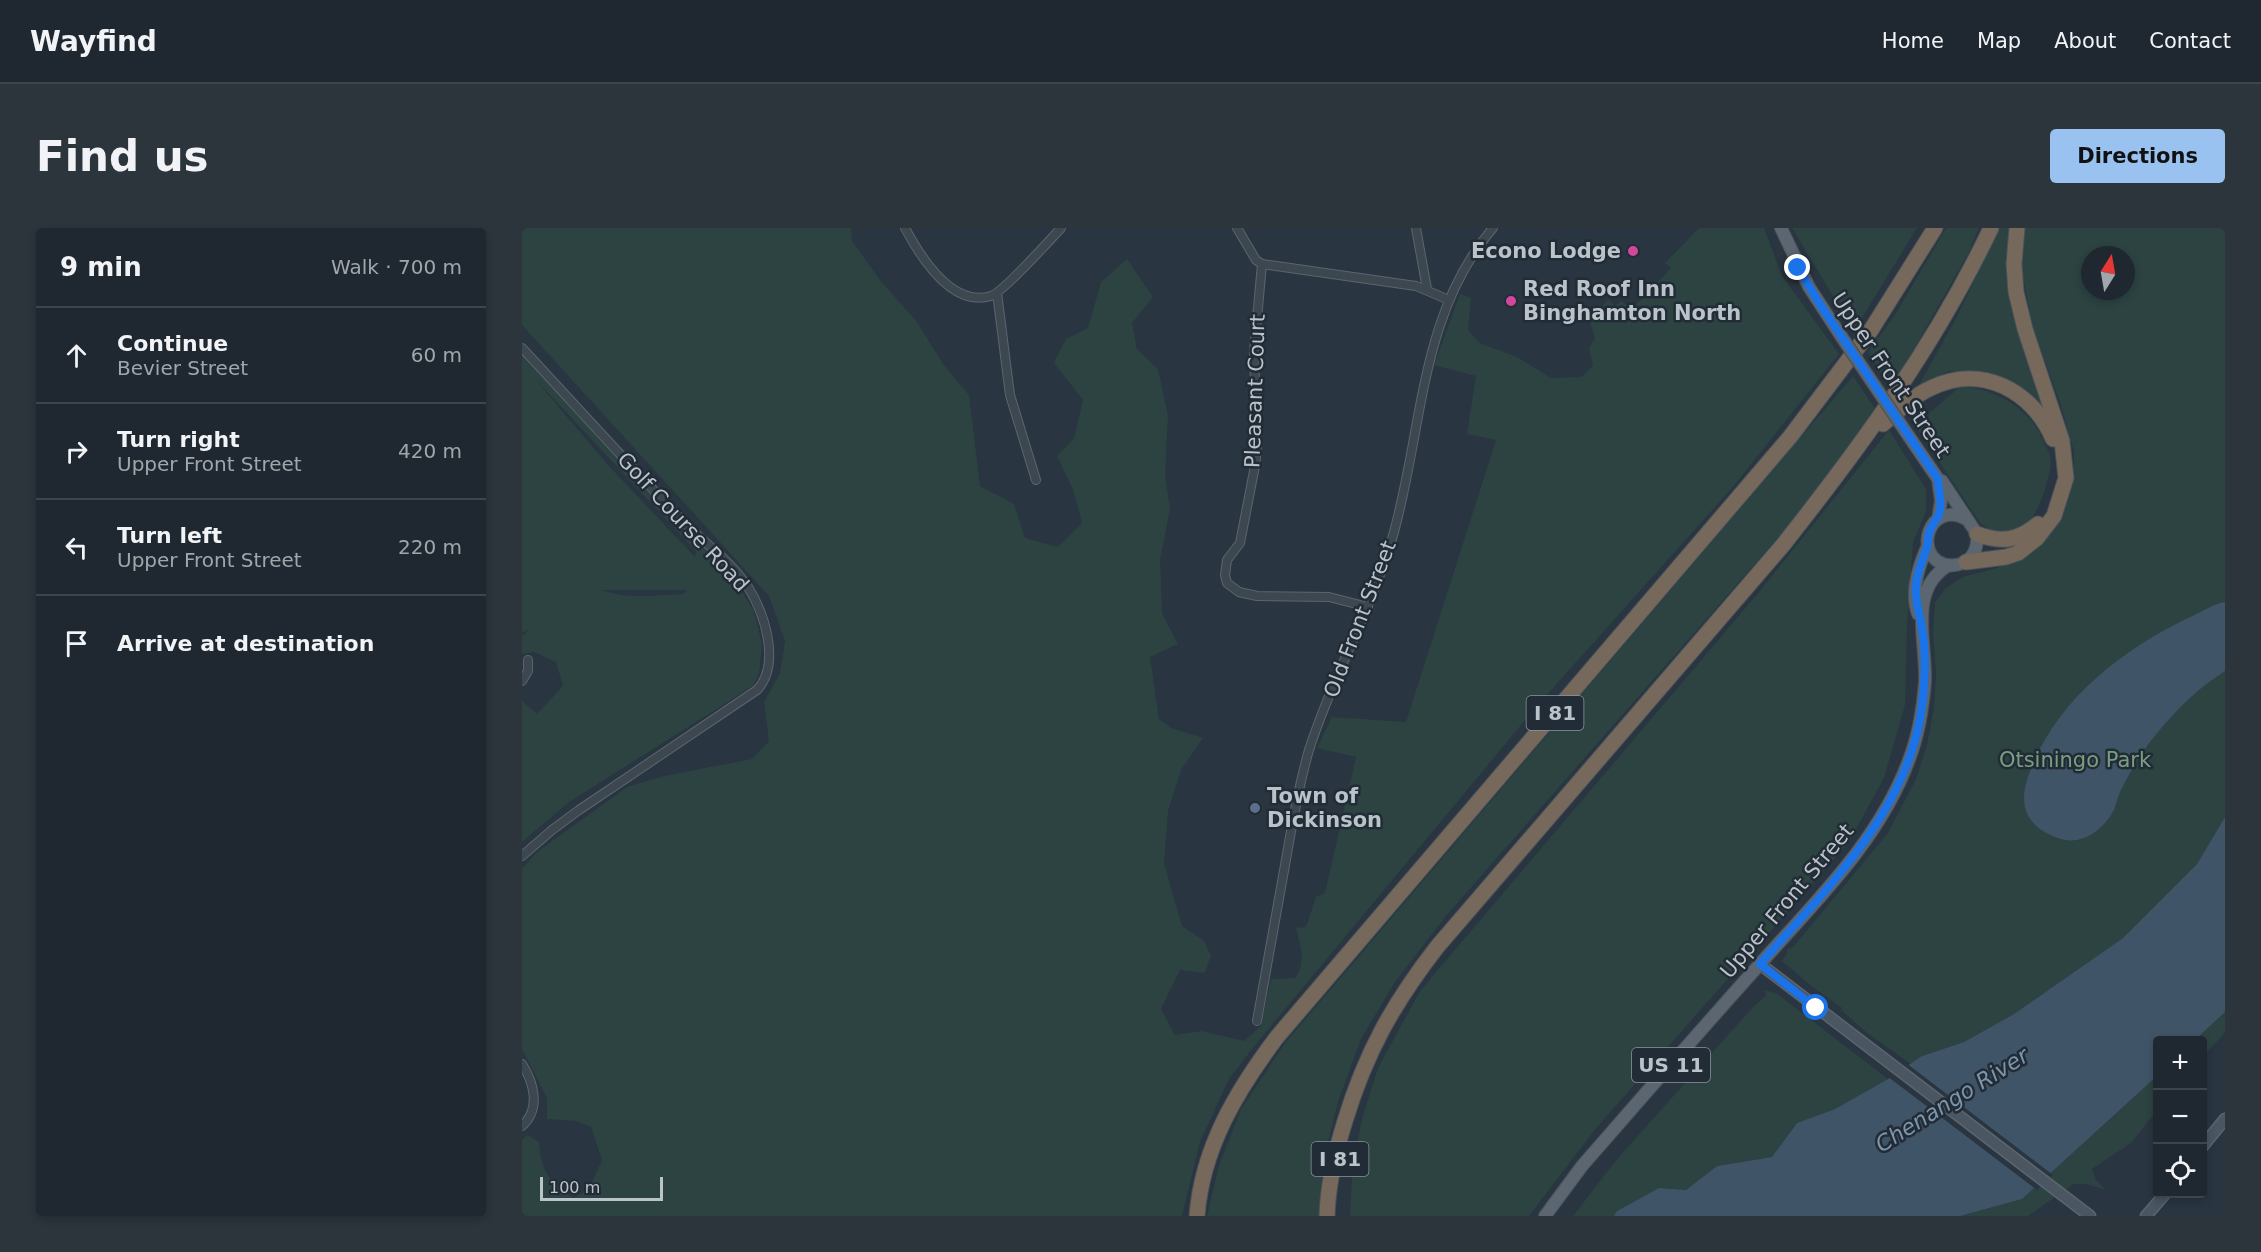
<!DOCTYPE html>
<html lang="en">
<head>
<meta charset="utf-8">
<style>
	body { margin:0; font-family:"DejaVu Sans",sans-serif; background:#2c343c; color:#f1f3f6 }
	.controls { position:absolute; right:18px; bottom:18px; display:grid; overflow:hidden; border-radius:6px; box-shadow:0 3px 9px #0003 }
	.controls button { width:54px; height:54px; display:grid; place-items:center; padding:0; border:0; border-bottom:2px solid #3c444c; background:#1f2830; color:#f1f3f6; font:30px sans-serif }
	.compass { position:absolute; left:1559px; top:18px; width:54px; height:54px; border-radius:50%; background:#1f2830; box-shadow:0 3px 9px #0003; rotate:11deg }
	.scale { position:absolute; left:18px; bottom:15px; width:123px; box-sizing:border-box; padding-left:6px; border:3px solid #bac2ca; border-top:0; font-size:16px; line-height:21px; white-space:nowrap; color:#bac2ca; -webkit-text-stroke:4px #222c36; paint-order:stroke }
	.stop { position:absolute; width:18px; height:18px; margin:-14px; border:4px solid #1a73e8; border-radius:50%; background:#fff }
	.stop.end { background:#1a73e8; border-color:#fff; box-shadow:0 2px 6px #0008 }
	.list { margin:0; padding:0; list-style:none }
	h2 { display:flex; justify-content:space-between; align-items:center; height:78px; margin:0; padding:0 24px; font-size:26px }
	h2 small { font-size:20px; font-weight:400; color:#a1a6ab }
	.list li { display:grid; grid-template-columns:39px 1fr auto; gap:18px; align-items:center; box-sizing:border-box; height:96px; padding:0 24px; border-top:2px solid #3c444c }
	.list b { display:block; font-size:22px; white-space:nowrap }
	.list p { margin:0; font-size:20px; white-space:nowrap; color:#a1a6ab }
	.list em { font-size:20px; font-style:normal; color:#a1a6ab }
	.icon { flex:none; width:33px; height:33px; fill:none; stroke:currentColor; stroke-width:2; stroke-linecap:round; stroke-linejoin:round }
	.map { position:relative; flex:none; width:1703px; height:988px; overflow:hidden; border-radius:6px }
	header { display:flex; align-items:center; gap:36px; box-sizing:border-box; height:84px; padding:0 30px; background:#1f2830; border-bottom:2px solid #3c444c }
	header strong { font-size:28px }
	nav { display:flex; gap:33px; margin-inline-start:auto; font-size:21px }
	.intro { display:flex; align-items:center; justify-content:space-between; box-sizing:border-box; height:144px; padding:0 36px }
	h1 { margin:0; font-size:42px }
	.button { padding:15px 27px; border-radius:6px; background:#99c2f0; color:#111; font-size:21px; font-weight:700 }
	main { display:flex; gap:36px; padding:0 36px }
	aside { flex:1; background:#1f2830; border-radius:6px; box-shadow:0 3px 9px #0003 }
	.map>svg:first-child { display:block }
	.green { fill:#2c4342; fill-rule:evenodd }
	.water { fill:#405468 }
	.pier { fill:#293540 }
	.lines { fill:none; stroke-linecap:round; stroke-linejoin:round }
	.street-casing { stroke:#5b656e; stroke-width:10 }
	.secondary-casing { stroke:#5b656e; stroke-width:13 }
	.primary-casing { stroke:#47505a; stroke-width:14 }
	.highway-casing { stroke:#48525b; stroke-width:17 }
	.street { stroke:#3d4750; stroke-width:8 }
	.secondary { stroke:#4b5663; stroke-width:10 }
	.primary { stroke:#5b6670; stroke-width:12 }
	.highway { stroke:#76695b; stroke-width:15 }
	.primary-bridge-casing { stroke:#47505a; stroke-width:14; stroke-linecap:butt }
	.primary-bridge { stroke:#5b6670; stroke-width:12 }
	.route { stroke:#1a73e8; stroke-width:8 }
	.hotel-dot { fill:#d1479c; stroke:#222c36; stroke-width:2 }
	.service-dot { fill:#5c6f8a; stroke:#222c36; stroke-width:2 }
	.labels { text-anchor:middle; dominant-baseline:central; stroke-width:5; stroke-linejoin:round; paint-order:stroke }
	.shield { fill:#222c36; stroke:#8c959e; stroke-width:1.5 }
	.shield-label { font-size:20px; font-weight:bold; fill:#bac2ca }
	.poi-label { font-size:21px; font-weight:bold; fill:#bac2ca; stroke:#222c36; text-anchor:start }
	.street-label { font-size:21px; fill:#bac2ca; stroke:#222c36 }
	.park-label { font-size:21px; fill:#7a9e80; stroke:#222c36 }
	.water-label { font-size:22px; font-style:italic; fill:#7d95aa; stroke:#222c36 }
</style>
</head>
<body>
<header>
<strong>Wayfind</strong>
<nav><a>Home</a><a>Map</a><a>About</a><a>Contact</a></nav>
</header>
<div class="intro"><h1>Find us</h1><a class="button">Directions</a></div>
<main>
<aside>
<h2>9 min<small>Walk · 700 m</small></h2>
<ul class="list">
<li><svg class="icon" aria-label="ahead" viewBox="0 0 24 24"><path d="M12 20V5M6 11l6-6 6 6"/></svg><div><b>Continue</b><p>Bevier Street</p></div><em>60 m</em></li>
<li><svg class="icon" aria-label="right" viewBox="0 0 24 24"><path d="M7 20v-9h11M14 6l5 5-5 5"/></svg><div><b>Turn right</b><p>Upper Front Street</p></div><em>420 m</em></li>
<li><svg class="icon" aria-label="left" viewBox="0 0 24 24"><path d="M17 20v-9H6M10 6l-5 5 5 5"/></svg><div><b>Turn left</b><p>Upper Front Street</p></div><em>220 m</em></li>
<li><svg class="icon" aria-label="arrive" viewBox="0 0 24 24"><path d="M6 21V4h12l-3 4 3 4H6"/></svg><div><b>Arrive at destination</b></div></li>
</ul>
</aside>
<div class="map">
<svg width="1703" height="988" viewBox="0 0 1703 988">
	<rect width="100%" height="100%" fill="#293540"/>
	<path class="green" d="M 0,0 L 329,0 L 330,13 L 358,52 L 395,94 L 421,136 L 447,167 L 458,258 L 492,276 L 503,310 L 536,319 L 560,295 L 552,264 L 535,228 L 552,210 L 561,172 L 532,135 L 544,111 L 566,100 L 579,54 L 605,31 L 631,69 L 610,95 L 615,121 L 636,141 L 646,188 L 643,247 L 648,281 L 638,332 L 640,385 L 656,416 L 628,429 L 637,491 L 649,500 L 681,510 L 659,542 L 646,583 L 642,635 L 660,698 L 682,713 L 689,728 L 683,745 L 658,742 L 639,781 L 653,807 L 680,803 L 722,813 L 739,798 L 749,751 L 773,750 C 785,735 778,718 774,700 L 784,699 L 794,669 L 803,665 L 834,529 L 795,520 L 810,489 L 884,494 L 974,212 L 945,206 L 954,148 L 912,137 L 938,66 L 949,70 L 946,102 L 958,115 L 995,129 L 1029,150 L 1059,149 L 1071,138 L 1067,120 L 1073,110 L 1068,95 L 1086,71 L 1093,78 L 1099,73 L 1110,81 L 1149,40 L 1143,35 L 1177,0 L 1242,0 L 1260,48 L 1317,126 L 1210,260 L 1014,479 L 730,821 L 707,851 L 678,914 L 660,988 L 0,988 L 0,912 L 5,907 L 17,914 C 19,943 27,955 52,970 L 67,961 L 80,932 L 69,899 L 54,893 L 25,891 L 25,870 L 0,821 L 0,641 L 15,624 L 105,559 L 142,548 L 230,531 L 247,513 L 242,474 L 258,445 L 263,413 L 247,368 L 0,97 Z
		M 1270,0 L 1395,0 L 1332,103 Z
		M 1424,0 L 1457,0 L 1446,26 L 1369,161 L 1346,124 L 1373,87 Z
		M 1478,0 L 1490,0 L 1485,40 L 1491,78 L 1525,186 L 1467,147 L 1427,143 L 1397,157 L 1433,92 Z
		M 1503,0 L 1703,0 L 1703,589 L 1675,636 L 1601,710 L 1492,786 L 1442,814 L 1400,828 L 1389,836 L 1345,805 L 1319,782 L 1320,780 L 1288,757 L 1260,733 L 1265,726 L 1265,722 L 1272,718 L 1366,605 L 1394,551 L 1405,517 L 1412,479 L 1414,445 L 1411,406 L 1413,374 L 1424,360 L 1441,349 L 1475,340 L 1524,310 L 1542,285 L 1551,252 L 1552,224 L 1539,178 L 1510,96 L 1500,43 ZM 1568,27 L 1604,27 L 1604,63 L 1568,63 Z
		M 0,123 L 165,303 L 206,342 L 232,383 L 240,416 L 237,446 L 231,458 L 47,574 L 0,614 L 0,473 L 15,486 L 41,458 L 34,434 L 12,424 L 0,426 L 0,408 L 7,402 L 0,405 ZM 13,151 L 174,323 L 173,329 L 86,237 ZM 80,362 L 164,362 L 162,366 C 135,367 105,372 80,362 Z
		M 1331,148 L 1354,182 L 1281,281 L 924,688 L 873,754 L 839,811 L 816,874 L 803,926 L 799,988 L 685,988 L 697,937 L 719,881 L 763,815 Z
		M 1439,158 C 1474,161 1508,180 1522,214 C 1524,219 1528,225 1529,231 C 1529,247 1519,278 1509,292 C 1505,297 1497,302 1492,307 L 1474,306 L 1458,295 L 1394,199 L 1406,197 L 1407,185 Z
		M 1367,202 L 1404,261 L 1404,284 L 1391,314 L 1385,397 L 1383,477 L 1362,550 L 1327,614 L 1075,899 L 1007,988 L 828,988 L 831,934 L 841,887 L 856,840 L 898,763 L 1237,364 Z
		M 1243,762 L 1254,765 L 1366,851 L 1313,881 L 1275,895 L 1250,929 L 1195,938 L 1164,962 L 1137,960 L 1095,983 L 1092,988 L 1051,988 L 1095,931 L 1232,778 L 1244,768 Z
		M 1703,784 L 1703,805 L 1681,828 L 1680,812 L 1673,812 Z
		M 1635,848 L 1635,882 L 1609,915 L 1570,941 L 1574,952 L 1584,962 L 1564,956 L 1551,956 L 1506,988 L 1438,988 L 1500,971 Z"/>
	<path class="water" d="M 1703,374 L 1703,443 C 1670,464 1645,491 1622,522 C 1614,534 1606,548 1599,562 C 1595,569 1594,580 1589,587 C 1577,605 1557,618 1536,610 C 1525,606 1513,600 1507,589 C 1498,575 1503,555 1509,541 C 1535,472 1601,421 1666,390 C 1678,385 1689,377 1703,374 Z
		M 1703,589 L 1703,784 L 1673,812 L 1636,812 L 1635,848 L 1500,971 L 1438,988 L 1092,988 L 1095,983 L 1137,960 L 1164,962 L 1195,938 L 1250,929 L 1275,895 L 1313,881 L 1366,851 L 1400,828 L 1442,814 L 1492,786 L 1601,710 L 1675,636 Z"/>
	<path class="pier" d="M 1384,835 L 1531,947 L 1515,962 L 1365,848 Z"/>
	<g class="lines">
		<g class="street-casing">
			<path id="street" d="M 383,0 C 398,28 430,80 469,68 C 480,65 528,12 539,0
				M 715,0 L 734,32 L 740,36 L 894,58 L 927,72
				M 894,0 L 905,61
				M 740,36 L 732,124 L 735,218 L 733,238 L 718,315 L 705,332 L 703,347 L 705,355 L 717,364 L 735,368 L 807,369 L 846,379
				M 475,65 L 488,167 L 514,252
				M 0,120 C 54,178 107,237 162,294 C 183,316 210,334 226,359 C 243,386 259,436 235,462 L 57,582 L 30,602 L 0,628
				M 0,453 L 6,443 L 6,432
				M 735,793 C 744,741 754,689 763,637 C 770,598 776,559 787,522 C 810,449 849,383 870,311 C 901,206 896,87 971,0
				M 0,836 C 12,855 19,881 0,898"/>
		</g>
		<g class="secondary-casing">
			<path id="secondary" d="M 1238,736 L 1568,988
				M 1680,919 L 1703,891
				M 1624,988 L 1643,966"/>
		</g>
		<g class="primary-casing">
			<path id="primary" d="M 1259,0 L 1287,59 L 1319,108
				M 1388,210 L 1416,251 L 1420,253 L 1455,306 C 1456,317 1453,328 1443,334 C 1437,337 1431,338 1425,337 C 1389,329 1407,271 1444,291
				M 1416,251 L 1419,273 L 1416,291
				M 1396,386 C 1388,365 1397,337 1406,317
				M 1023,988 L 1060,938 C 1119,870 1178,803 1237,737 C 1293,674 1359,611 1388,529 C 1397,505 1401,479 1403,454 C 1405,415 1385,361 1427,337"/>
		</g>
		<g class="highway-casing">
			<path id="highway" d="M 1361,196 C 1376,183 1391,168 1409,160 C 1459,135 1511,163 1531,211
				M 1455,306 C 1479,315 1496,313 1516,296
				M 1444,334 L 1484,329 L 1496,325 L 1515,310 L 1532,288 L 1544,250 L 1540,213 L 1503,101 L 1494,64 L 1492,36 L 1495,0
				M 675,988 C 680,920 715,862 755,809 L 1268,209 L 1349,102 L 1413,0
				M 805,988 C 806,955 813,925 823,893 C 844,824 871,776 915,719 L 1261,317 C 1340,217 1414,116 1469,0"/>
		</g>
		<use href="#street" class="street"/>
		<use href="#secondary" class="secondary"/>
		<use href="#primary" class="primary"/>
		<use href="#highway" class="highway"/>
		<g class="primary-bridge-casing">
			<path id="primary-bridge" d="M 1319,108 L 1388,210"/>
		</g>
		<use href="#primary-bridge" class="primary-bridge"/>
	</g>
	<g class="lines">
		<path class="route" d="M 1276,40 L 1299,78 L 1416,251 C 1416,262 1420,271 1418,282 C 1417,291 1411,294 1408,302 C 1405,308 1407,314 1405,319 C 1401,332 1395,344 1394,358 C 1393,377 1399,389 1401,407 C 1404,428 1403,449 1401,470 C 1391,579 1306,659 1238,736 L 1294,780"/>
	</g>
	<g class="hotel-dot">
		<circle cx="1111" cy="23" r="6"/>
		<circle cx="989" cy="73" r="6"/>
	</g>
	<circle class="service-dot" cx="733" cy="580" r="6"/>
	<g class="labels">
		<g class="shield">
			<rect x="1004.5" y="468" width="57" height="34" rx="4.5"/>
			<rect x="1110" y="820" width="78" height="34" rx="4.5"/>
			<rect x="789.5" y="914" width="57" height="34" rx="4.5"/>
		</g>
		<g class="shield-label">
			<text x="1033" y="485">I 81</text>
			<text x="1149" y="837">US 11</text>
			<text x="818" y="931">I 81</text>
		</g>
		<g class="poi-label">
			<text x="1099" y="23" text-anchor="end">Econo Lodge</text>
			<text x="1001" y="61">Red Roof Inn<tspan x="1001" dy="24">Binghamton North</tspan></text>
			<text x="745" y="568">Town of<tspan x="745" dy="24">Dickinson</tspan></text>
		</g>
		<g class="street-label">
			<text transform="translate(1369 147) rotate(56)">Upper Front Street</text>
			<text transform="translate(733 163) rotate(-88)">Pleasant Court</text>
			<text transform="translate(161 294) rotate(47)">Golf Course Road</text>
			<text transform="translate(838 391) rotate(-69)">Old Front Street</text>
			<text transform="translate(1265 673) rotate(-50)">Upper Front Street</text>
		</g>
		<g class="park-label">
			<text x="1553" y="532">Otsiningo Park</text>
		</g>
		<g class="water-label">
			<text transform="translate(1430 872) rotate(-32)">Chenango River</text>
		</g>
	</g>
</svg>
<div class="controls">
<button>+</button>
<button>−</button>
<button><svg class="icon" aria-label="locate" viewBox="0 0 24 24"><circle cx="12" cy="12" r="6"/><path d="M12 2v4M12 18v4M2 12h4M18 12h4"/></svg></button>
</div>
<svg class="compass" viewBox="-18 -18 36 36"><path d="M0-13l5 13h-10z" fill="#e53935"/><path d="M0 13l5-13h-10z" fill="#a1a6ab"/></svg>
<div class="scale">100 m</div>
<div class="stop" style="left:1294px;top:780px"></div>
<div class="stop end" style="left:1276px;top:40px"></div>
</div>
</main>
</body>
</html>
